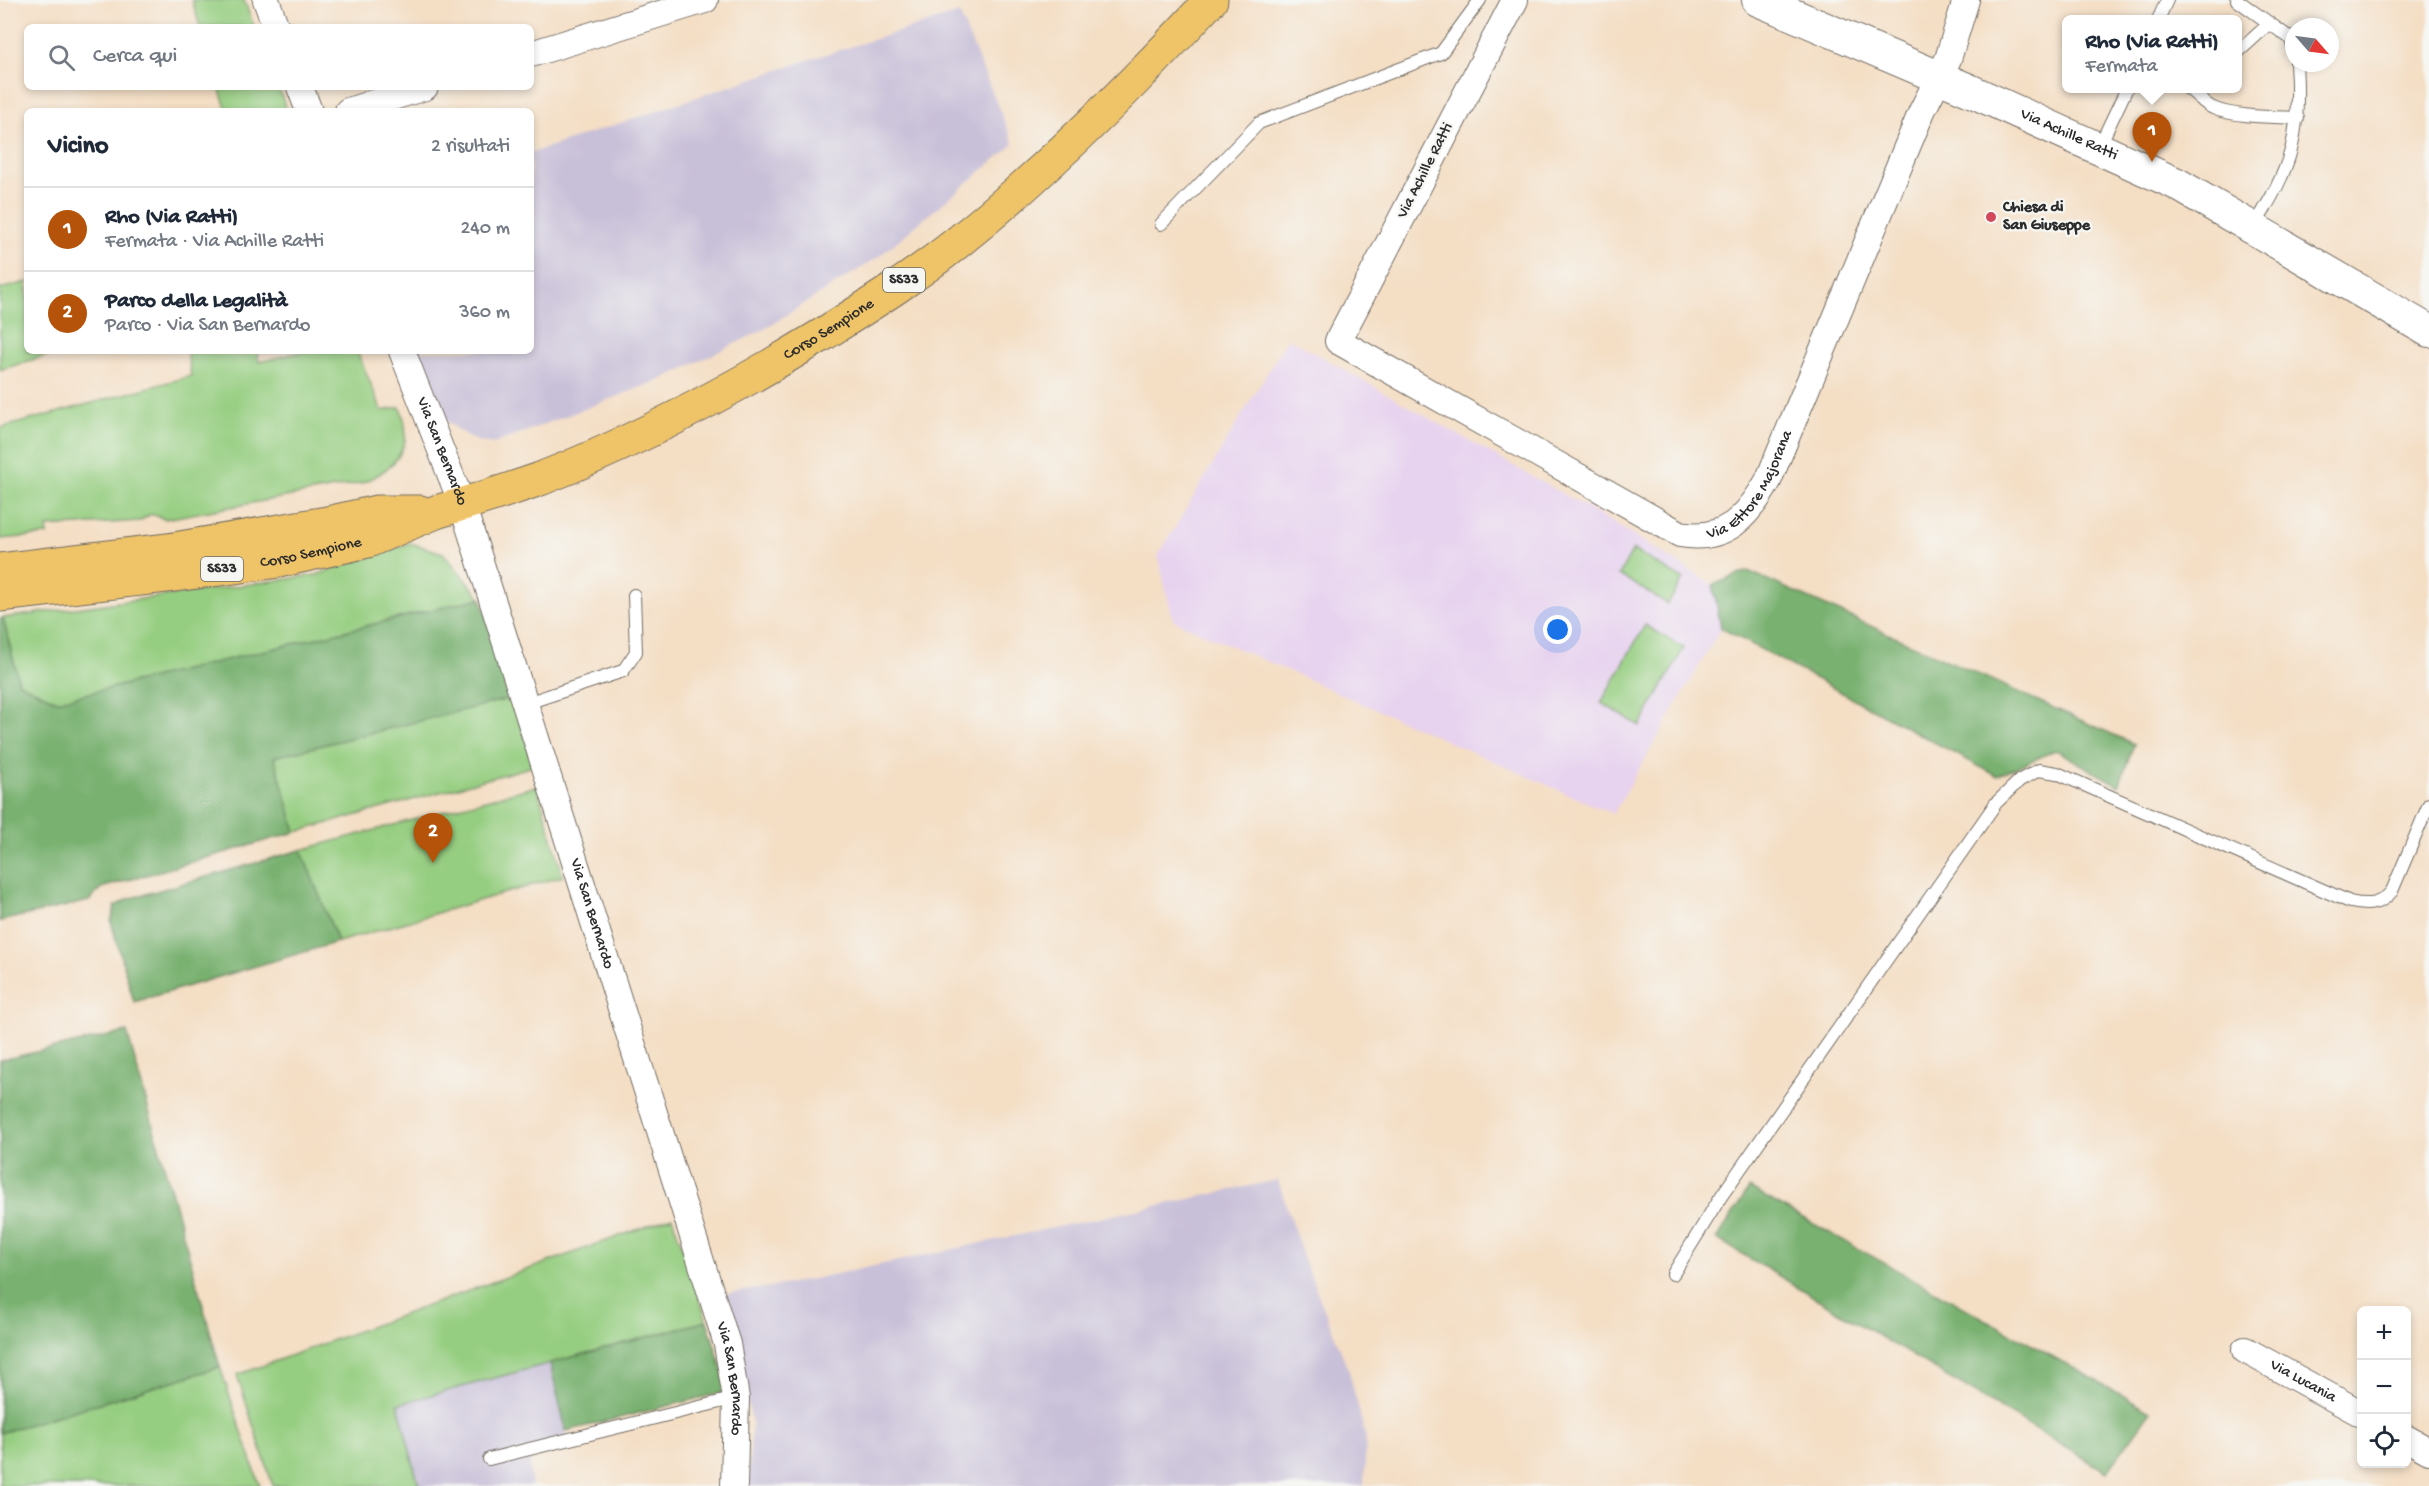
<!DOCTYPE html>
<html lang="it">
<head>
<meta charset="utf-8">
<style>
	body { margin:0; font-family:"Gochi Hand",sans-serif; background:#f2f2f3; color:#1f2937 }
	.controls { position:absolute; right:18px; bottom:18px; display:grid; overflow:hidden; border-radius:9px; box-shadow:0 3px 9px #0003 }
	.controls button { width:54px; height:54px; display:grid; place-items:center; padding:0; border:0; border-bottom:2px solid #e0e1e3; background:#fff; color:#1f2937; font:30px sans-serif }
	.compass { position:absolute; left:2285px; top:18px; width:54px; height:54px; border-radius:50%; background:#fff; box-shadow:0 3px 9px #0003; rotate:118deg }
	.you { position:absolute; left:1558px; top:630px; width:21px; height:21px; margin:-15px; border:4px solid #fff; border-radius:50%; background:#1a73e8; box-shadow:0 0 0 9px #1a73e833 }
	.badge { display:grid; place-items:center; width:39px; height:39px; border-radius:50%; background:#b45309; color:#fff; font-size:20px; font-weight:700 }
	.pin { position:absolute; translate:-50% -50px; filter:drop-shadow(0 2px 3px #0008) }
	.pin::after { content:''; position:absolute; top:32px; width:21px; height:18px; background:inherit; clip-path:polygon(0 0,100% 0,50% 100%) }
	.popup { position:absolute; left:2062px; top:15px; width:180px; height:78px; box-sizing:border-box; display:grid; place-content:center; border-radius:9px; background:#fff; filter:drop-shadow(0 2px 4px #0005); font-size:20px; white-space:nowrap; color:#747a83 }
	.popup b { font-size:22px; color:#1f2937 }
	.popup::after { content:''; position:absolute; left:50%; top:100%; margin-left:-12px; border:12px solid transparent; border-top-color:#fff }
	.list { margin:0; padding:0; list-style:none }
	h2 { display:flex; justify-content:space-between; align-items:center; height:78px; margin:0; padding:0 24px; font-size:26px }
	h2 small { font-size:20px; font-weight:400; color:#747a83 }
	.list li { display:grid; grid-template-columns:39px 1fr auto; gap:18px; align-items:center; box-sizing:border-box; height:84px; padding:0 24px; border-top:2px solid #e0e1e3 }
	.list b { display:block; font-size:22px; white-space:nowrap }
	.list p { margin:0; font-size:20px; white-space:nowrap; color:#747a83 }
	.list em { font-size:20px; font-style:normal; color:#747a83 }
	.icon { flex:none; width:33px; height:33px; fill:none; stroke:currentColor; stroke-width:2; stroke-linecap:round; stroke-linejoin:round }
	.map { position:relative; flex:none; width:2429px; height:1486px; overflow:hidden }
	.search { position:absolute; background:#fff; box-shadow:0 3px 9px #0003; left:24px; top:24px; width:510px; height:66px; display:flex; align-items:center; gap:15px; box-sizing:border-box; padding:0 21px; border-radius:9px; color:#747a83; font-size:22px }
	.panel { position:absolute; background:#fff; box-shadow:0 3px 9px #0003; left:24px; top:108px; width:510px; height:246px; border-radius:9px }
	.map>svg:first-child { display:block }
	.built { fill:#e7d2ef }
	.industrial { fill:#c8bfd8 }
	.green { fill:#96ce81; stroke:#607c56; stroke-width:1.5 }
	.forest { fill:#78b16f; stroke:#526e4d; stroke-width:1.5 }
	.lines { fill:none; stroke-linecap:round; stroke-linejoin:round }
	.service-casing { stroke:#716a61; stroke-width:14 }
	.minor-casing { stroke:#716a61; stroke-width:28 }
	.tertiary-casing { stroke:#716a61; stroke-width:34 }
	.primary-casing { stroke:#716a61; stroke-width:35 }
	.trunk-casing { stroke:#716a61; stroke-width:35 }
	.service { stroke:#fff; stroke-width:12 }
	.minor { stroke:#fff; stroke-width:26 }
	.tertiary { stroke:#fff; stroke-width:32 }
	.primary { stroke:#efc469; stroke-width:33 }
	.trunk { stroke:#efc469; stroke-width:33 }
	.poi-dot { fill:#d1495b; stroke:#f6f6f2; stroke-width:2 }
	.labels { text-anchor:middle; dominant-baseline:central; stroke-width:4.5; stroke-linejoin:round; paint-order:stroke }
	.shield { fill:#f6f6f2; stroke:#686867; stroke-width:1.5 }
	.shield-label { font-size:15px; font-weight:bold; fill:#2b2b2b }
	.street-label { font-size:16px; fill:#2b2b2b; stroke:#f6f6f2 }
	.poi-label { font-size:16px; font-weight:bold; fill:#2b2b2b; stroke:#f6f6f2; text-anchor:start }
</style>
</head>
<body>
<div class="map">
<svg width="2429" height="1486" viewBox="0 0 2429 1486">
	<rect width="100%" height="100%" fill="#f6f6f2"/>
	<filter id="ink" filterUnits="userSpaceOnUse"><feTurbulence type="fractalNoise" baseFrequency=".0167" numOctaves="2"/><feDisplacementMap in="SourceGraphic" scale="12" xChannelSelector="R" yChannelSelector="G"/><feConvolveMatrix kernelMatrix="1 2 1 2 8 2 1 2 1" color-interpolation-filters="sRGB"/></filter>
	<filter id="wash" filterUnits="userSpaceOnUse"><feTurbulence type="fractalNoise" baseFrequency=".008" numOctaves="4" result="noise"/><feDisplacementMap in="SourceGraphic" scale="24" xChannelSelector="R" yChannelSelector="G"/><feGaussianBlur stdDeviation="1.35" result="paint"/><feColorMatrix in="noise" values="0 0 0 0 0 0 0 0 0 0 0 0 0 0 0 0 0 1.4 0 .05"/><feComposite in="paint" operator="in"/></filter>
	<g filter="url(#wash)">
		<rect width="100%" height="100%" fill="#f4dec4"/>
		<path class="built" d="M 1288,338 L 1612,522 L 1713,585 L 1721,628 L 1613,814 L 1173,620 L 1158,556 Z"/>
		<path class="industrial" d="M 959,13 L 1014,144 L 877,258 L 761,331 L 660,380 L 493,444 L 477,441 L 460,431 L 447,421 L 437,406 L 415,351 L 531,351 L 531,153 L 811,59 Z
			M 1278,1180 L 1303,1257 L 1349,1371 L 1366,1438 L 1364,1486 L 747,1486 L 752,1423 L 726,1294 L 794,1283 Z
			M 550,1363 L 569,1445 L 531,1454 L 530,1471 L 532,1486 L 419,1486 L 398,1404 Z"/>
		<path class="green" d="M 192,0 L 244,0 L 254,27 L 200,27 Z
			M 219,87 L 278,87 L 287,111 L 227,111 Z
			M 27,282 L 27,351 L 61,351 L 0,370 L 0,289 Z
			M 187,351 L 257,351 L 259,362 L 305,351 L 357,351 L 382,411 L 400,407 C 416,446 396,468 362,483 L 165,519 L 151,514 L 140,521 L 47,527 L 47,535 L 0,539 L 0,428 L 191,376 Z
			M 410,543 L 443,553 L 481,598 L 57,701 L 19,683 L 3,618 L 316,575 Z
			M 1633,550 L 1683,579 L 1668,604 L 1619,575 Z
			M 1645,625 L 1684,648 L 1640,726 L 1601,703 Z
			M 512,698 L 534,766 L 296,832 L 274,757 Z
			M 537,786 L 563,876 L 338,942 L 301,850 Z
			M 672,1217 L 707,1321 L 398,1404 L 419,1486 L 273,1486 L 237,1375 Z
			M 220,1367 L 260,1486 L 0,1486 L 0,1433 Z"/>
		<path class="forest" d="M 1748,571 L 2134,744 L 2119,786 L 2056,750 L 1997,776 L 1721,628 L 1713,585 Z
			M 481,598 L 512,698 L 274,757 L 296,832 L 101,888 L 89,901 L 0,921 L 0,619 L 3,618 L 19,683 L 57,701 Z
			M 301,850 L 338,942 L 134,1002 L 111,922 L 115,906 L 128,899 Z
			M 127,1032 L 220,1367 L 0,1433 L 0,1060 Z
			M 1749,1188 L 2151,1411 L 2107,1472 L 1717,1239 Z
			M 707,1321 L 724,1375 L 725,1392 L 566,1431 L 550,1363 Z"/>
	</g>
	<g filter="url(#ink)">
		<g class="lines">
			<g class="service-casing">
				<path id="service" d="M 2237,0 L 2290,38 L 2294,48
					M 2158,20 L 2167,0
					M 2238,52 L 2270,23
					M 2187,88 C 2197,94 2203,104 2213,108 C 2232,117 2276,117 2298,118
					M 2099,147 L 2127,88
					M 1161,224 L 1259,123 L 1441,53 L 1480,0
					M 2253,228 C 2292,166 2301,137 2296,63
					M 524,704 L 623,671 L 636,652 L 634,595
					M 1673,1274 L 1720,1198 L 1996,803 L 2020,780 L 2039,770 L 2057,773 L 2350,902 C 2368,906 2381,905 2392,891 L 2429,804
					M 489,1459 L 736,1398"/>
			</g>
			<g class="minor-casing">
				<g id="minor">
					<path d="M 266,0 L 276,27"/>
					<path id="s1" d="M 1515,0 L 1338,341 L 1680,534 C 1725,542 1747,518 1768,481 L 1922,111 L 1948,59 L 1966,0"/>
					<path d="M 531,54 L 705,0"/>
					<path d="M 300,87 L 309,111"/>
					<path d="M 348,111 L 425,87"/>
					<path id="s2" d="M 402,351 L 462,504 L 727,1344 L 736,1398 L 734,1486"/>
					<path id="s3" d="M 2245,1350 L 2362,1414"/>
					<path d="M 2406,1438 L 2429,1451"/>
				</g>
			</g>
			<g class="tertiary-casing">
				<g id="tertiary">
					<path id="s4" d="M 1758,0 L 1969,90 L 2177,184 L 2429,331"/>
				</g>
			</g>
			<g class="primary-casing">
				<g id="primary">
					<path id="s5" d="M 436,512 C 471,502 506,491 540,479 C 638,441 732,390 822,335 C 868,306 916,276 958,242 C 1049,169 1132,86 1211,0"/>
				</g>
			</g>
			<g class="trunk-casing">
				<g id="trunk">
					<path d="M 0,570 L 168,550 L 327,523 L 376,512 L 420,512"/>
					<path id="s6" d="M 0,595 L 166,576 L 279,561 L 368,541 L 436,512"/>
				</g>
			</g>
			<use href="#service" class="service"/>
			<use href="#minor" class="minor"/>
			<use href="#tertiary" class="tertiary"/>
			<use href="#primary" class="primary"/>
			<use href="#trunk" class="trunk"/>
		</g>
	</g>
	<circle class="poi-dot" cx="1991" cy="217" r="6"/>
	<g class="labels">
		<g class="shield">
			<rect x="883" y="268" width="42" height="24" rx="4.5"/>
			<rect x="201" y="557" width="42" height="24" rx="4.5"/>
		</g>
		<g class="shield-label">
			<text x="904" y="280">SS33</text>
			<text x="222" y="569">SS33</text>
		</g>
		<g class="street-label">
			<text stroke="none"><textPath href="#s4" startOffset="339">Via Achille Ratti</textPath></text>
			<text transform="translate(1426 171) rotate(-63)">Via Achille Ratti</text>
			<text stroke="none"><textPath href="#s5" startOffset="435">Corso Sempione</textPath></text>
			<text stroke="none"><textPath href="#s2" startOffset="108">Via San Bernardo</textPath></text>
			<text stroke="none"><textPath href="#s1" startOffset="873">Via Ettore Majorana</textPath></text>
			<text stroke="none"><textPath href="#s6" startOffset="314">Corso Sempione</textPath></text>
			<text stroke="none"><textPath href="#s2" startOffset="594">Via San Bernardo</textPath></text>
			<text stroke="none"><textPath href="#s2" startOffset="1080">Via San Bernardo</textPath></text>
			<text stroke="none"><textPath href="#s3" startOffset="66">Via Lucania</textPath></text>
		</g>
		<g class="poi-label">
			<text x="2003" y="208">Chiesa di<tspan x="2003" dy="18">San Giuseppe</tspan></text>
		</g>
	</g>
</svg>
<div class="controls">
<button>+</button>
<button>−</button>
<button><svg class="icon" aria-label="locate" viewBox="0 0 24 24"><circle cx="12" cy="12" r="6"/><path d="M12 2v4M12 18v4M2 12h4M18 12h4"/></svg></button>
</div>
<svg class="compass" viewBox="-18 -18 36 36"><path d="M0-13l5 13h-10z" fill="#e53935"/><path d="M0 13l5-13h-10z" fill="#747a83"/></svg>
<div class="you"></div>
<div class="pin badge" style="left:2152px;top:162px">1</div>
<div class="popup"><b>Rho (Via Ratti)</b>Fermata</div>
<div class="pin badge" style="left:433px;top:863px">2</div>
<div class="search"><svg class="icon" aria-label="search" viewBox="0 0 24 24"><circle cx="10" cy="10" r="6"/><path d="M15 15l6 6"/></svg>Cerca qui</div>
<section class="panel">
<h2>Vicino<small>2 risultati</small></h2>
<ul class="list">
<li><span class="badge">1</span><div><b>Rho (Via Ratti)</b><p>Fermata · Via Achille Ratti</p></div><em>240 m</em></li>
<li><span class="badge">2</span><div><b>Parco della Legalità</b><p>Parco · Via San Bernardo</p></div><em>360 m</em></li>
</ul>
</section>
</div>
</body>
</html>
